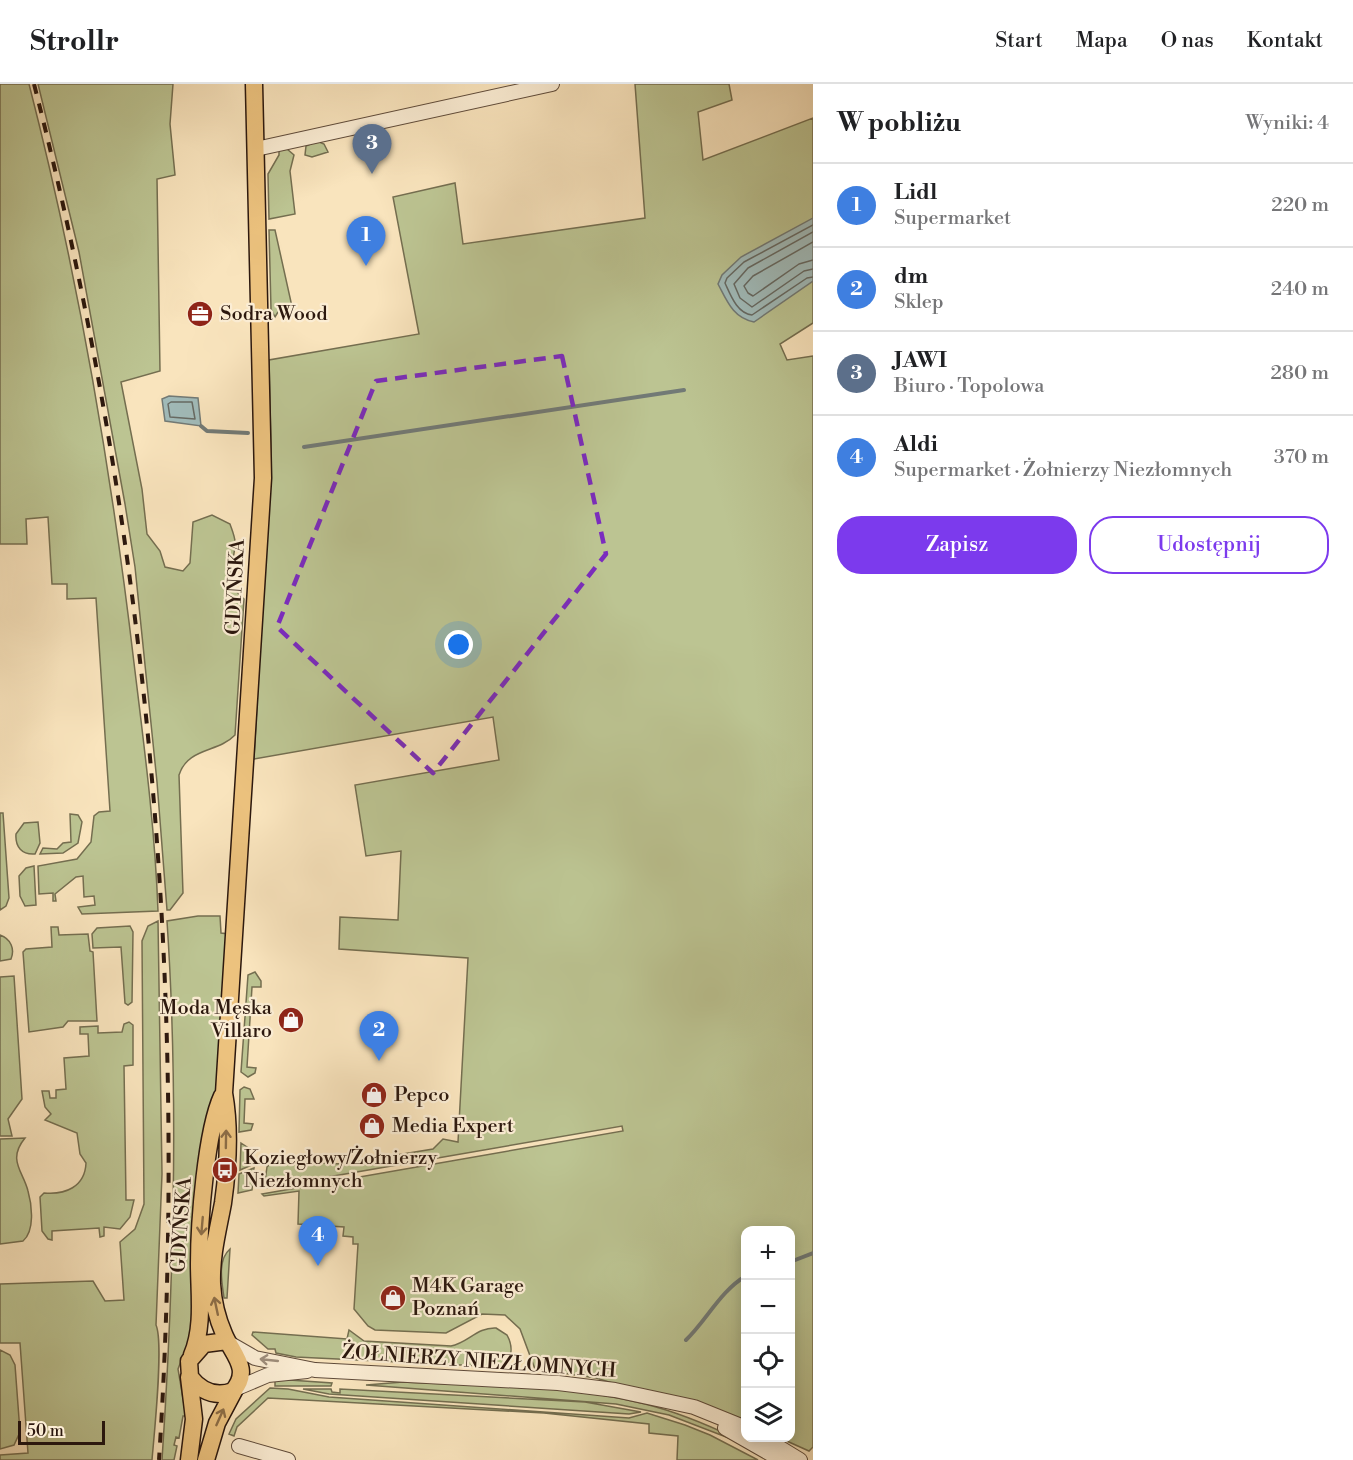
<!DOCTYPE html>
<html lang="pl">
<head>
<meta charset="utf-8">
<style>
	body { margin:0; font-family:"Libre Bodoni",serif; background:#f6f6f6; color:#202124 }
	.controls { position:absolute; right:18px; bottom:18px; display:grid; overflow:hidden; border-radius:12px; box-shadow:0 3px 15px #0003 }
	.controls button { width:54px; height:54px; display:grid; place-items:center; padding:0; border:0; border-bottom:2px solid #e0e0e0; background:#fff; color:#202124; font:30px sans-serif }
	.scale { position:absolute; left:18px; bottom:15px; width:87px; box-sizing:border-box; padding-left:6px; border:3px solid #2c180e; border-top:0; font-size:16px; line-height:21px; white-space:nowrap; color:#2c180e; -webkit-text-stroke:4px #fbedd4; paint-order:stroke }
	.you { position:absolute; left:459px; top:561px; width:21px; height:21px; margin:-15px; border:4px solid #fff; border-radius:50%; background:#1a73e8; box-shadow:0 0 0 9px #1a73e833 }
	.badge { display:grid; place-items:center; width:39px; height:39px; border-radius:50%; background:#7c3aed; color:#fff; font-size:20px; font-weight:700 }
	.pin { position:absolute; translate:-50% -50px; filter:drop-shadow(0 2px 3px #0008) }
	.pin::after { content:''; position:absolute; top:32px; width:21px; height:18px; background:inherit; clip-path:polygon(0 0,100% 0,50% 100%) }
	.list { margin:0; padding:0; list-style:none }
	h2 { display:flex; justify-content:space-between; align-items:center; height:78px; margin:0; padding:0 24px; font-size:26px }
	h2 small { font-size:20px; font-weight:400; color:#757577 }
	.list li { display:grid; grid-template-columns:39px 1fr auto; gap:18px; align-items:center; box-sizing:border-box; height:84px; padding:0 24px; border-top:2px solid #e0e0e0 }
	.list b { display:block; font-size:22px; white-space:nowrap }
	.list p { margin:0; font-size:20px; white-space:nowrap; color:#757577 }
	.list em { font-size:20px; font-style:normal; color:#757577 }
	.actions { display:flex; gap:12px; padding:18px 24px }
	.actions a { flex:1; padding:14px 0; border:2px solid #7c3aed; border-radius:24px; text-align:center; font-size:21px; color:#7c3aed }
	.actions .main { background:#7c3aed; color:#fff }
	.icon { flex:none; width:33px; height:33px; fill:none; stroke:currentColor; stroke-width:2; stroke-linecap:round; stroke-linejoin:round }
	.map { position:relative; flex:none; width:813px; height:1376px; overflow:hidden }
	header { display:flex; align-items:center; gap:36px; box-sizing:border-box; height:84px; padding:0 30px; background:#fff; border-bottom:2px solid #e0e0e0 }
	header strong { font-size:28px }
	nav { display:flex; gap:33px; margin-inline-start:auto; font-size:21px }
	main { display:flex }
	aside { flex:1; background:#fff }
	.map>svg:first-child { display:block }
	.green { fill:#bcc492; stroke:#746e50; stroke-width:1.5 }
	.water { fill:#a1bcbb; stroke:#727a76; stroke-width:1.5 }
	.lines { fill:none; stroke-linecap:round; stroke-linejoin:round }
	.shore { stroke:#666a64; stroke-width:1.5 }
	.stream { stroke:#727a76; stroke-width:4 }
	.minor-casing { stroke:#5f4b3a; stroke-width:16 }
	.major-casing { stroke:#2c180e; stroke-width:19 }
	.minor { stroke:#fbedd4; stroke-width:14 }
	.major { stroke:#ecc27e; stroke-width:16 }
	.rail { stroke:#2c180e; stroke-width:4; stroke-dasharray:10 10; stroke-linecap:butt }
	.oneway { stroke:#8c6d46 }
	.oneway2 { stroke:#9e8d7b }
	.marked { fill:none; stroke:#7b2cbf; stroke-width:4.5; stroke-dasharray:12 8; stroke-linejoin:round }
	.labels { text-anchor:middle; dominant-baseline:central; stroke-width:4.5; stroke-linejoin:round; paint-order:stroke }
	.poi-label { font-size:20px; fill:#2c180e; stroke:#fbedd4; text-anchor:start }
	.street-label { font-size:20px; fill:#2c180e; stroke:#fbedd4 }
</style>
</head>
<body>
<header>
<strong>Strollr</strong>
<nav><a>Start</a><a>Mapa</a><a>O nas</a><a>Kontakt</a></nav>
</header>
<main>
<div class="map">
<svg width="813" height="1376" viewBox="0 0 813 1376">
	<rect width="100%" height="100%" fill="#f9e4bd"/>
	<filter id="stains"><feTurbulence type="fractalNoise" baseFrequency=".00333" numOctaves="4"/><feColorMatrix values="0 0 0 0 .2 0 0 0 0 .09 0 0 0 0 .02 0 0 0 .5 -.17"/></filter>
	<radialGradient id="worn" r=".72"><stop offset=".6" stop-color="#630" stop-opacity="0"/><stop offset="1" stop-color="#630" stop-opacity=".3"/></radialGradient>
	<path class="green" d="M 0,0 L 29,0 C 78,191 111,383 134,579 C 144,661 155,744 158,827 L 82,830 L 78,823 L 95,821 L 94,812 L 84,813 L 83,792 L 76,793 L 55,810 L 56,817 L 53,817 L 53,809 L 39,810 L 38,782 L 77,775 L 91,758 L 94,732 L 99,728 L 110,727 L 96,514 L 67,515 L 67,500 L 52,500 L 48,433 L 26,435 L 27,460 L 0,460 Z
		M 38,0 L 173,0 L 170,40 L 175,91 L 157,95 L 160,287 L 121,298 L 142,405 L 147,450 L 160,467 L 165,483 L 183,487 L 190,479 L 193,438 L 212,431 L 230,440 C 232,446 235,453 235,458 C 235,484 220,494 244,515 L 235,651 C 218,669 188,663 179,691 L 183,809 L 170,826 L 167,826 L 157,698 L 135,483 L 125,420 L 79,168 Z
		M 635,0 L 729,0 L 732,16 L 698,28 L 703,76 L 813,34 L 813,239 L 780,260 L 787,276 L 813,272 L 813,1363 L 809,1367 L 780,1354 L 790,1354 L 790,1146 L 746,1146 L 745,1340 L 596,1294 L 535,1285 L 520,1245 L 505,1231 L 482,1230 L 446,1249 L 375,1246 L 368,1242 L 354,1225 L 358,1160 L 353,1160 L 353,1153 L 343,1152 L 344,1143 L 298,1140 L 299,1107 L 264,1112 L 262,1110 L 623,1047 L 622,1042 L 264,1104 L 267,1083 L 273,1077 L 342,1080 L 433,1065 L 443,1055 L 458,1058 L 468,874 L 339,865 L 340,833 L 398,836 L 401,767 L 366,772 L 355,701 L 499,676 L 493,633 L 254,675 L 271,365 L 269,276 L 419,250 L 393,113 L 455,99 L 463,160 L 645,134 Z
		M 317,57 L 324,60 L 328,68 L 312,73 L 305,71 L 306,62 Z
		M 287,65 L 294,71 L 290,87 L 295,130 L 269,135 L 268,90 L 279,71 L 279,66 Z
		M 269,146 L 275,146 L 293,227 L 278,228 L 275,233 L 271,225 Z
		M 0,729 L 3,729 L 9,814 L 6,822 L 0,826 Z
		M 70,730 L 78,731 L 82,738 L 78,759 L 63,769 L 40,770 L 43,764 L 57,765 L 63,759 L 71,758 Z
		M 38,738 L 40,759 L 35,770 C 22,771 15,763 16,750 L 24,739 Z
		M 34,782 L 36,821 L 25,822 L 20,812 L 19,792 L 26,784 Z
		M 198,832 L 220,832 L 221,849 L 229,850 L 224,928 L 192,1248 L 178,1285 L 186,1332 L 183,1332 L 179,1354 L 176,1353 L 174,1361 L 177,1362 L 174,1376 L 162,1376 C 174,1197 179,1016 167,837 Z
		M 158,837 L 162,1090 L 156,1241 C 164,1259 154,1351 152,1376 L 0,1376 L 0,1371 L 28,1369 L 20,1259 L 0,1259 L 0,1200 L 93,1197 L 105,1217 L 124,1216 L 120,1158 L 135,1145 L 144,1120 L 142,857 L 148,842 Z
		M 130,842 L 133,848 L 132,918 L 128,921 L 125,919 L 121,863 L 93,864 L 92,850 L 97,844 Z
		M 51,843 L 58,843 L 59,851 L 88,850 L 90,867 L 93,868 L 97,937 L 68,937 L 63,943 L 29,948 L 23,868 L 26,865 L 52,863 Z
		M 0,851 C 11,855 15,865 11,875 L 0,877 Z
		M 255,888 L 261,897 L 261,903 L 252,903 L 247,983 L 256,984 L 255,989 L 248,993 L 241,988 L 248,891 Z
		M 14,892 L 22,1015 L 8,1035 L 12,1052 L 0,1052 L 0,893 Z
		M 129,938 L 133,941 L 133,981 L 124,982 L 126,1116 L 134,1116 L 130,1133 L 120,1145 L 104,1143 L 104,1152 L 100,1153 L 99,1144 L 52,1147 L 52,1156 L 48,1155 L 42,1147 L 40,1113 L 44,1109 C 65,1111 85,1103 86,1079 L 80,1070 L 77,1049 L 45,1036 L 51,1030 L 45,1023 L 42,1007 L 49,1007 L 50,1014 L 56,1014 L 56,1006 L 66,1005 L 64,974 L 89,972 L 88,950 L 80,950 L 80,943 L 98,942 L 98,949 L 122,948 L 124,940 Z
		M 244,1003 L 250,1005 L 254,1015 L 245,1015 L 244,1039 L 253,1040 L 251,1046 L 239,1048 L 240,1006 Z
		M 25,1054 C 7,1076 23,1087 28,1107 C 32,1121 35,1147 23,1157 L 0,1160 L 0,1055 Z
		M 241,1059 L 250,1065 L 254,1080 L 240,1086 Z
		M 254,1084 L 252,1106 L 238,1109 L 239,1090 Z
		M 230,1165 L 227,1214 L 224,1214 C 222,1199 217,1176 230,1165 Z
		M 496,1244 L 507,1251 C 513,1262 513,1274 502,1283 L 296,1273 L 276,1269 L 275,1265 L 268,1265 L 252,1251 L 253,1248 L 347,1255 L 349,1246 L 364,1257 L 451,1262 C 468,1259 477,1243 496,1244 Z
		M 0,1266 L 10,1271 L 15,1281 L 20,1348 L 14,1361 L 0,1365 Z
		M 275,1295 L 332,1299 L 331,1302 L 275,1302 Z
		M 403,1298 C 483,1302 567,1300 645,1320 C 677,1328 706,1340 735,1354 L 734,1356 L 669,1331 L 616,1320 L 366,1301 Z
		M 270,1304 L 288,1305 L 329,1313 L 629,1334 L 647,1329 L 685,1341 L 710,1351 L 758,1376 L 677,1376 L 678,1352 L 649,1349 L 649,1340 L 544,1329 L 268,1314 L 237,1343 L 234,1352 L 229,1350 L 236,1335 Z
		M 303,1305 L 331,1305 L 332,1308 L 340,1309 L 340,1305 L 585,1318 L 641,1328 L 629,1330 L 329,1310 Z"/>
	<path class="water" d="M 813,134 L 813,197 L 754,238 C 733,234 727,217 718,200 L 722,191 L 741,173 Z
		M 169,312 L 198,314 L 201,342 L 165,337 L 162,315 Z"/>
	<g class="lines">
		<path class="shore" d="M 813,141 L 744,178 L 727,194 L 725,199 C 731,212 737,229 752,231 L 807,194 L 813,193
			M 813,148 L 748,184 L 734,200 L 740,214 L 752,223 L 804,187 L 813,185
			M 813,158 L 753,192 L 744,202 L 748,209 L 753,212 L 799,180 L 813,176
			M 171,318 L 192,318 L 195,335 L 170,333 L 168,320 Z"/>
		<path class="stream" d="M 201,342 L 207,347 L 248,349
			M 304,363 L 684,306
			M 790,1178 L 813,1169
			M 686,1256 C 706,1237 721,1206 746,1192"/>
		<g class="minor-casing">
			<path id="minor" d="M 256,65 L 552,0
				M 229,1259 L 255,1274 L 315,1286 L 558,1299 L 615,1306 L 694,1323 L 746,1344
				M 235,1305 L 268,1291 L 307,1287
				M 725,1344 L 781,1376
				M 764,1354 L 800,1376
				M 239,1362 L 288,1376"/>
		</g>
		<g class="major-casing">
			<path id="major" d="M 227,1257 L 204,1260 L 189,1277 L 190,1293 C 201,1307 215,1314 233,1307 C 252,1285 232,1270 224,1250 C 217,1234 213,1217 212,1200 C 211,1172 218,1146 223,1119 C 228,1084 230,1043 224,1009 L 263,394 L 254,0
				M 192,1271 C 204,1243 199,1209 199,1180 C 199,1139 206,1047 222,1012
				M 189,1376 L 194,1335 L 189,1293
				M 206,1376 L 217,1339 L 235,1305"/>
		</g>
		<use href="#minor" class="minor"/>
		<use href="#major" class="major"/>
		<path class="rail" d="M 34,0 C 149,450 189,913 159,1376"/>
	</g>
	<defs><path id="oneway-shaft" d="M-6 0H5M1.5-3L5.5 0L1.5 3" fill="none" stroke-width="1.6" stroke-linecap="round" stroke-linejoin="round" transform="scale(1.5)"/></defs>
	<g class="oneway">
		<use href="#oneway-shaft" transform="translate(226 1055) rotate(-89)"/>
		<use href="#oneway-shaft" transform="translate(202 1142) rotate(95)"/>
		<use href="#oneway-shaft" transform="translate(216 1222) rotate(-102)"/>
		<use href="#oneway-shaft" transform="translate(220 1333) rotate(-66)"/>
	</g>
	<use class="oneway2" href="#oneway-shaft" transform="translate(269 1276) rotate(-174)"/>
	<path class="marked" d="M 562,272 L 606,470 L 433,689 L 277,543 L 376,297 Z"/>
	<defs>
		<g id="office-disc" transform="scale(1.35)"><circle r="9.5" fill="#8f2418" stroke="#fbedd4"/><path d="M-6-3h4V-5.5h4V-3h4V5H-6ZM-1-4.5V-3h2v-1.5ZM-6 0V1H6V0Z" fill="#fff"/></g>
		<g id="shop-disc" transform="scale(1.35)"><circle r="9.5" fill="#8f2418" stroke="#fbedd4"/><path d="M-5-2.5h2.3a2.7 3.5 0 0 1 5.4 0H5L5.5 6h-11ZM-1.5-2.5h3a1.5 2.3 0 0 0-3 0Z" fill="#fff"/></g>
		<g id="bus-disc" transform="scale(1.35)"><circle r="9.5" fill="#8f2418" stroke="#fbedd4"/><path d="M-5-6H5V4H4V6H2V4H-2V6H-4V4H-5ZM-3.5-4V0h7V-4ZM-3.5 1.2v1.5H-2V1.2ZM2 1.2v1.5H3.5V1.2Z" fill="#fff"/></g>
	</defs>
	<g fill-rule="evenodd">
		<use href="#office-disc" x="200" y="230"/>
		<use href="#shop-disc" x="291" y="936"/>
		<use href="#shop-disc" x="374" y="1011"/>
		<use href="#shop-disc" x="372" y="1042"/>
		<use href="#bus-disc" x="225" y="1086"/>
		<use href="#shop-disc" x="393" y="1214"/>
	</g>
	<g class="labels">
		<g class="poi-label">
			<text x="220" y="230">Sodra Wood</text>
			<text x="272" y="924" text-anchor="end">Moda Męska<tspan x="272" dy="23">Villaro</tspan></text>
			<text x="394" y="1011">Pepco</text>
			<text x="392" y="1042">Media Expert</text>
			<text x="244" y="1074">Koziegłowy/Żołnierzy<tspan x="244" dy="23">Niezłomnych</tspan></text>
			<text x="412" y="1202">M4K Garage<tspan x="412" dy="23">Poznań</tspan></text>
		</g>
		<g class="street-label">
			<text transform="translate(236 503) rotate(-87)">GDYŃSKA</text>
			<text transform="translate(182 1141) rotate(-86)">GDYŃSKA</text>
			<text transform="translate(479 1278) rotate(4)">ŻOŁNIERZY NIEZŁOMNYCH</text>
		</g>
	</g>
	<rect width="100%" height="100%" filter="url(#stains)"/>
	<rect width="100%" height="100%" fill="url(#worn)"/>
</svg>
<div class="controls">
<button>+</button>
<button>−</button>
<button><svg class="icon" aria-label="locate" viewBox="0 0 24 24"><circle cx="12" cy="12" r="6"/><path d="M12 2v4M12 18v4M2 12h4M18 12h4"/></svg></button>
<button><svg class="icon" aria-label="layers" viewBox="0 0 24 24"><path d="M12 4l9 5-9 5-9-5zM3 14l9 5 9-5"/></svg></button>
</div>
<div class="scale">50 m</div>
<div class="you"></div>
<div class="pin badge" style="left:366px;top:182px;background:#3f7fe0">1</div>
<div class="pin badge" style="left:379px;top:977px;background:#3f7fe0">2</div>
<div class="pin badge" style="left:372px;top:90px;background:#5c6f8a">3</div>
<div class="pin badge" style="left:318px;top:1182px;background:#3f7fe0">4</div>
</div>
<aside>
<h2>W pobliżu<small>Wyniki: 4</small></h2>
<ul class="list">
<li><span class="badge" style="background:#3f7fe0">1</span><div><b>Lidl</b><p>Supermarket</p></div><em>220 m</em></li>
<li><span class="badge" style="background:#3f7fe0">2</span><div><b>dm</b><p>Sklep</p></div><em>240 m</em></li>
<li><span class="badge" style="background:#5c6f8a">3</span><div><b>JAWI</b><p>Biuro · Topolowa</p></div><em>280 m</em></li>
<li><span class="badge" style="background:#3f7fe0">4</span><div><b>Aldi</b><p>Supermarket · Żołnierzy Niezłomnych</p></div><em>370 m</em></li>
</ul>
<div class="actions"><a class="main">Zapisz</a><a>Udostępnij</a></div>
</aside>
</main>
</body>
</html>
